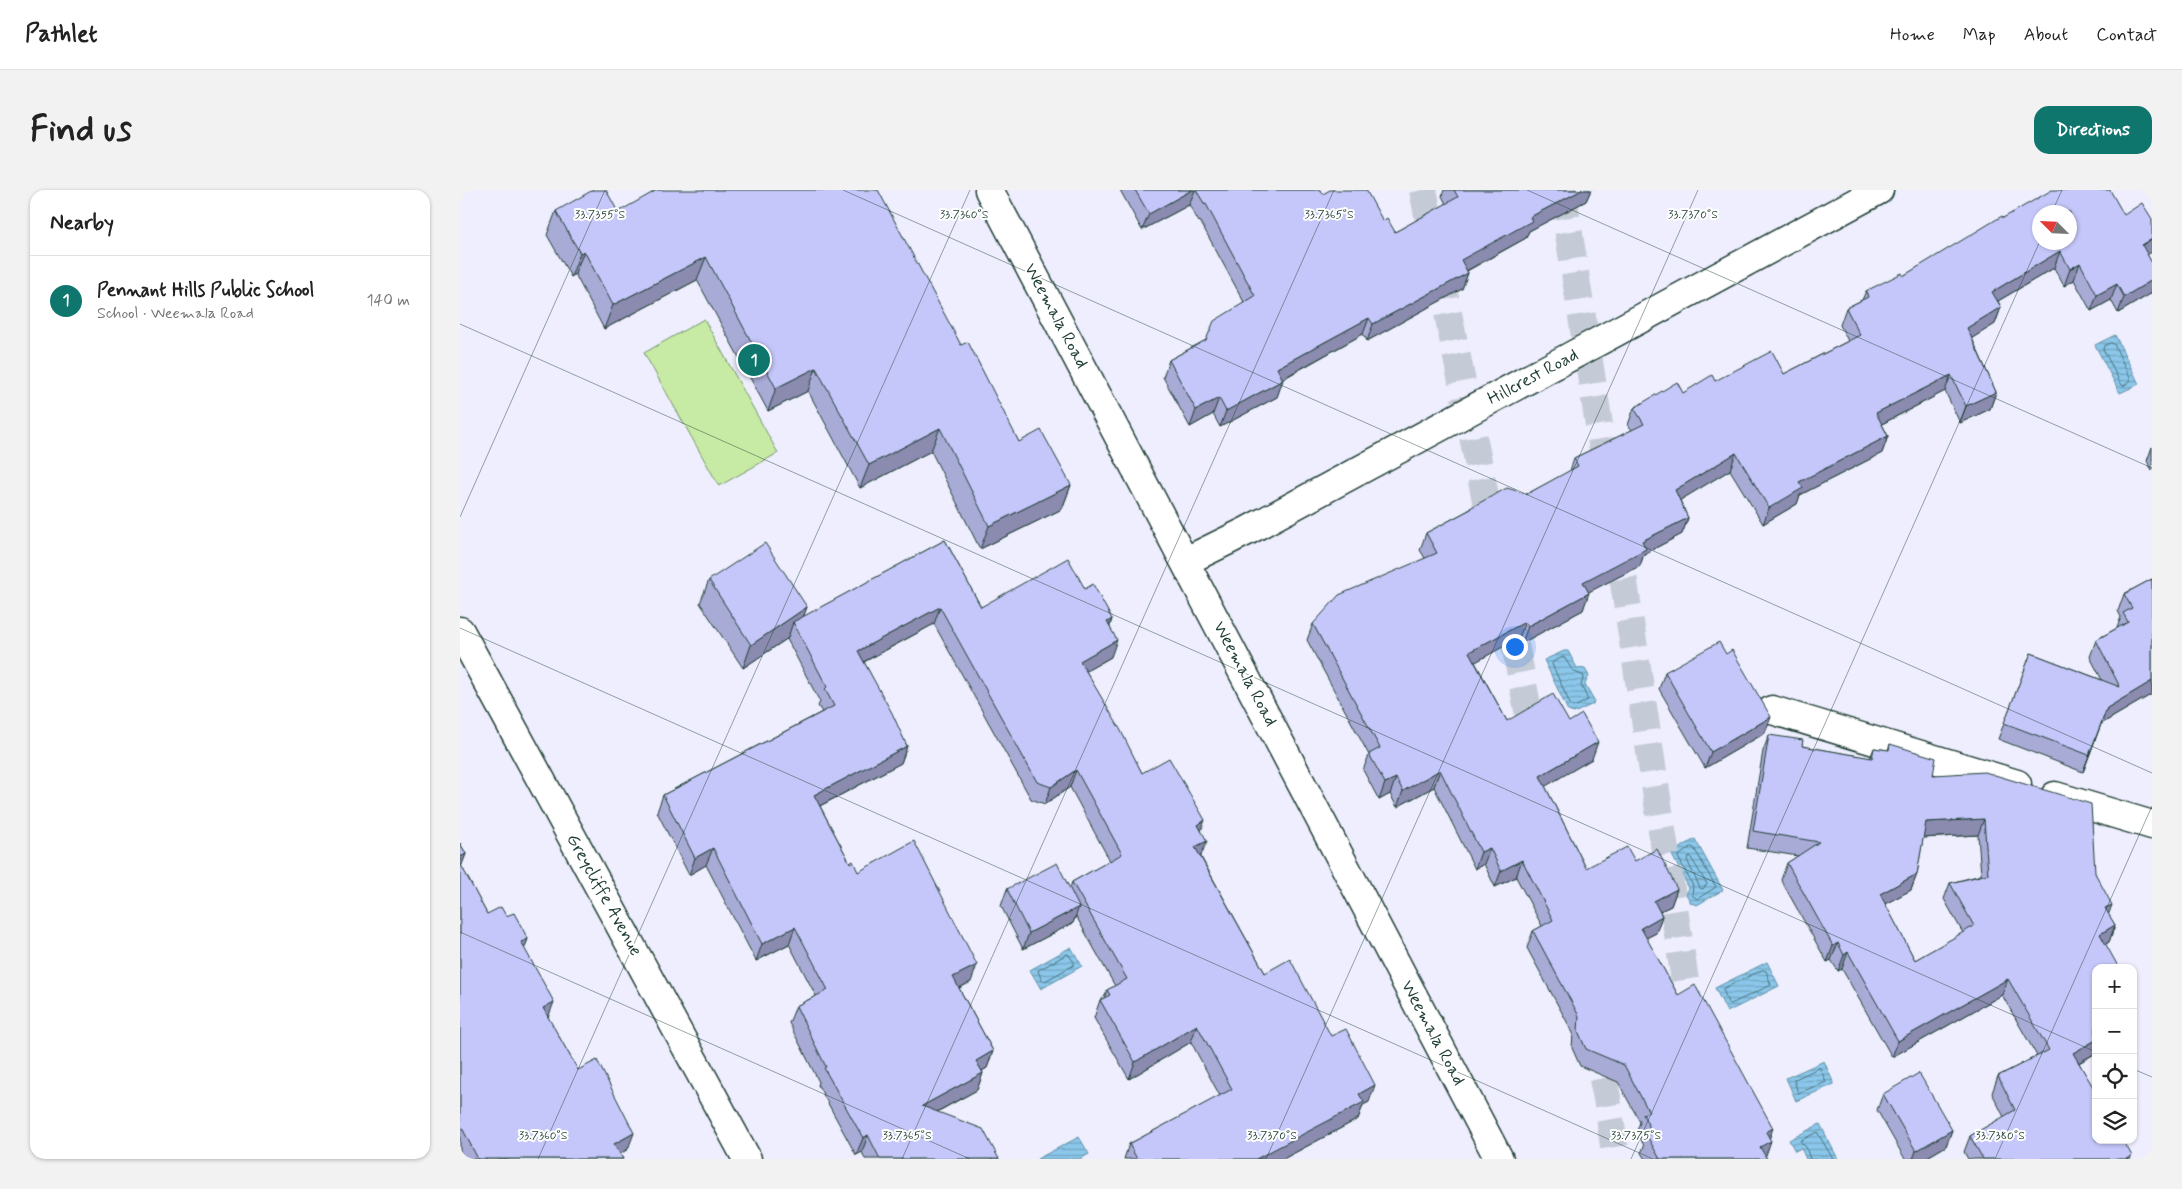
<!DOCTYPE html>
<html lang="en">
<head>
<meta charset="utf-8">
<style>
	body { margin:0; font-family:Mynerve,sans-serif; background:#f2f2f2; color:#222 }
	.controls { position:absolute; right:15px; bottom:15px; display:grid; overflow:hidden; border-radius:10px; box-shadow:0 1px 4px #0004 }
	.controls button { width:45px; height:45px; display:grid; place-items:center; padding:0; border:0; border-bottom:1px solid #e0e0e0; background:#fff; color:#222; font:25px sans-serif }
	.compass { position:absolute; left:1572px; top:15px; width:45px; height:45px; border-radius:50%; background:#fff; box-shadow:0 1px 4px #0004; rotate:294deg }
	.you { position:absolute; left:1054px; top:456px; width:18px; height:18px; margin:-12px; border:4px solid #fff; border-radius:50%; background:#1a73e8; box-shadow:0 0 0 8px #1a73e833 }
	.badge { display:grid; place-items:center; width:32px; height:32px; border-radius:50%; background:#0f766e; color:#fff; font-size:16px; font-weight:700 }
	.pin { position:absolute; translate:-50% -50%; border:2px solid #fff; box-shadow:0 1px 5px #0006 }
	.list { margin:0; padding:0; list-style:none }
	h2 { display:flex; justify-content:space-between; align-items:center; height:65px; margin:0; padding:0 20px; font-size:21px }
	h2 small { font-size:16px; font-weight:400; color:#767676 }
	.list li { display:grid; grid-template-columns:32px 1fr auto; gap:15px; align-items:center; box-sizing:border-box; height:90px; padding:0 20px; border-top:1px solid #e0e0e0 }
	.list b { display:block; font-size:19px; white-space:nowrap }
	.list p { margin:0; font-size:16px; white-space:nowrap; color:#767676 }
	.list em { font-size:16px; font-style:normal; color:#767676 }
	.icon { flex:none; width:28px; height:28px; fill:none; stroke:currentColor; stroke-width:2; stroke-linecap:round; stroke-linejoin:round }
	.map { position:relative; flex:none; width:1692px; height:969px; overflow:hidden; border-radius:15px }
	header { display:flex; align-items:center; gap:30px; box-sizing:border-box; height:70px; padding:0 25px; background:#fff; border-bottom:1px solid #e0e0e0 }
	header strong { font-size:24px }
	nav { display:flex; gap:28px; margin-inline-start:auto; font-size:18px }
	.intro { display:flex; align-items:center; justify-content:space-between; box-sizing:border-box; height:120px; padding:0 30px }
	h1 { margin:0; font-size:35px }
	.button { padding:12px 22px; border-radius:15px; background:#0f766e; color:#fff; font-size:18px; font-weight:700 }
	main { display:flex; gap:30px; padding:0 30px }
	aside { flex:1; background:#fff; border-radius:15px; box-shadow:0 1px 4px #0004 }
	.map>svg:first-child { display:block }
	.grass { fill:#c7eba4; stroke:#73946c }
	.water { fill:url(#water-rules); stroke:#6090a2 }
	.lines { fill:none; stroke-linecap:round; stroke-linejoin:round }
	.shore { stroke:#4a747d; stroke-width:1 }
	.motorway-tunnel { stroke:#c5cbd6; stroke-width:28; stroke-dasharray:28 14; stroke-linecap:butt }
	.minor-casing { stroke:#1f3d34; stroke-width:31 }
	.minor { stroke:#fff; stroke-width:28 }
	.wall { fill:#a9abd7; stroke:#1f3d34; fill-rule:evenodd }
	.shaded-wall { fill:#8a8baf; stroke:#1f3d34 }
	.building { fill:#c5c7fa; stroke:#1f3d34; fill-rule:evenodd }
	.ticks { fill:none; stroke:#1f3d34; stroke-width:1; stroke-opacity:0.45 }
	.labels { text-anchor:middle; dominant-baseline:central; stroke-width:4; stroke-linejoin:round; paint-order:stroke }
	.street-label { font-size:18px; fill:#1f3d34; stroke:#fff }
	.ticks-label { font-size:12px; text-anchor:middle; fill:#1f3d34; stroke:#fff; stroke-width:4; stroke-linejoin:round; paint-order:stroke }
</style>
</head>
<body>
<header>
<strong>Pathlet</strong>
<nav><a>Home</a><a>Map</a><a>About</a><a>Contact</a></nav>
</header>
<div class="intro"><h1>Find us</h1><a class="button">Directions</a></div>
<main>
<aside>
<h2>Nearby<small></small></h2>
<ul class="list">
<li><span class="badge">1</span><div><b>Pennant Hills Public School</b><p>School · Weemala Road</p></div><em>140 m</em></li>
</ul>
</aside>
<div class="map">
<svg width="1692" height="969" viewBox="0 0 1692 969">
	<defs>
		<pattern id="water-rules" width="6" height="5" patternUnits="userSpaceOnUse" patternTransform="scale(1.25)"><rect width="6" height="5" fill="#8bc7eb"/><path d="M0 2.5h6" fill="none" stroke="#71a3bf"/></pattern>
	</defs>
	<rect width="100%" height="100%" fill="#eeeefe"/>
	<filter id="ink" filterUnits="userSpaceOnUse"><feTurbulence type="fractalNoise" baseFrequency=".02" numOctaves="2"/><feDisplacementMap in="SourceGraphic" scale="10" xChannelSelector="R" yChannelSelector="G"/><feConvolveMatrix kernelMatrix="1 2 1 2 8 2 1 2 1" color-interpolation-filters="sRGB"/></filter>
	<g filter="url(#ink)">
		<path class="grass" d="M 244,129 L 318,263 L 259,296 L 184,163 Z"/>
		<path class="water" d="M 1655,145 L 1679,194 L 1660,203 L 1635,155 Z
			M 1104,461 L 1108,461 L 1117,478 L 1125,479 L 1129,486 L 1125,494 L 1134,510 L 1133,514 L 1114,523 L 1108,521 L 1084,470 Z
			M 1235,649 L 1263,700 L 1237,715 L 1231,713 L 1226,704 L 1229,698 L 1211,663 Z
			M 611,757 L 622,776 L 581,799 L 570,780 Z
			M 1307,772 L 1319,796 L 1267,822 L 1255,798 Z
			M 1364,871 L 1374,894 L 1336,911 L 1326,888 Z
			M 1360,934 L 1378,969 L 1346,969 L 1341,958 L 1335,961 L 1329,950 Z
			M 619,947 L 629,964 L 620,969 L 577,969 Z"/>
		<g class="lines">
			<path class="shore" d="M 1651,153 L 1654,154 L 1671,190 L 1664,196 L 1661,194 L 1643,159 L 1644,156 Z
				M 1104,467 L 1113,481 L 1124,486 L 1121,495 L 1128,510 L 1114,517 L 1111,516 L 1092,474 L 1093,472 Z
				M 1231,657 L 1234,658 L 1256,697 L 1237,709 L 1232,705 L 1233,696 L 1218,667 Z
				M 1230,666 L 1247,694 L 1243,699 L 1240,698 L 1227,670 Z
				M 608,764 L 614,772 L 614,775 L 585,791 L 582,791 L 578,781 Z
				M 1303,780 L 1306,781 L 1311,795 L 1271,814 L 1268,813 L 1263,799 Z
				M 1360,878 L 1366,892 L 1338,903 L 1334,890 Z
				M 1350,969 L 1346,957 L 1340,951 L 1357,942 L 1373,969"/>
			<path class="motorway-tunnel" d="M 963,0 L 1033,345
				M 1102,0 L 1148,292
				M 1157,347 L 1232,836
				M 1047,414 L 1075,555
				M 1134,847 L 1147,908 L 1156,969"/>
			<g class="minor-casing">
				<path id="minor" d="M 529,0 L 1039,969
					M 726,371 L 787,341 L 1419,0
					M 0,441 L 287,969
					M 1312,520 L 1557,594
					M 1595,606 L 1692,635"/>
			</g>
			<use href="#minor" class="minor"/>
		</g>
		<path class="wall" d="M 660,0 L 860,0 L 863,4 L 923,31 L 935,42 L 986,14 L 982,6 L 984,0 L 1131,0 L 1126,11 L 1069,41 L 1066,48 L 1007,81 L 1008,83 L 1002,99 L 907,151 L 903,144 L 823,189 L 817,207 L 760,237 L 753,224 L 730,237 L 703,187 L 709,170 L 746,150 L 784,112 L 740,31 L 739,32 L 729,15 L 682,40 Z
			M 96,21 L 158,22 L 501,155 L 559,252 L 611,295 L 602,319 L 520,359 L 471,261 L 400,298 L 348,201 L 308,221 L 237,90 L 144,139 L 115,84 L 111,87 L 87,45 Z
			M 1543,28 L 1687,65 L 1692,73 L 1692,103 L 1658,123 L 1651,110 L 1631,121 L 1614,90 L 1604,96 L 1594,78 L 1538,111 L 1541,117 L 1535,134 L 1512,148 L 1536,202 L 1530,219 L 1500,233 L 1485,201 L 1422,234 L 1428,246 L 1422,263 L 1340,305 L 1337,314 L 1303,334 L 1270,280 L 1220,310 L 1228,328 L 1222,344 L 1184,364 L 1180,376 L 1128,402 L 1123,420 L 1062,453 L 1059,448 L 1015,472 L 1047,531 L 1109,532 L 1132,569 L 1085,596 L 1126,678 L 1175,671 L 1217,699 L 1211,716 L 1200,721 L 1202,726 L 1196,743 L 1186,748 L 1218,805 L 1309,948 L 1305,966 L 1307,969 L 1185,969 L 1181,963 L 1184,956 L 1177,941 L 1180,932 L 1158,892 L 1120,876 L 1112,858 L 1113,843 L 1067,758 L 1073,741 L 1082,736 L 1056,687 L 1035,697 L 1024,674 L 1015,679 L 974,597 L 937,617 L 930,604 L 919,610 L 903,580 L 909,565 L 847,450 L 853,434 L 965,368 L 960,360 L 966,343 L 1009,320 L 1010,318 L 1067,304 L 1110,281 L 1114,268 L 1172,240 L 1168,235 L 1174,218 L 1223,203 L 1255,191 L 1324,184 L 1388,151 L 1380,135 L 1386,118 L 1402,110 L 1406,101 L 1443,86 Z
			M 1692,257 L 1692,281 L 1687,271 Z
			M 485,350 L 521,417 L 625,399 L 652,429 L 650,436 L 651,467 L 626,481 L 682,583 L 741,641 L 741,667 L 805,783 L 871,846 L 909,912 L 903,915 L 898,929 L 823,969 L 664,969 L 669,954 L 760,906 L 731,852 L 669,889 L 634,828 L 640,810 L 644,808 L 647,800 L 655,796 L 616,726 L 613,733 L 563,759 L 541,716 L 547,699 L 610,698 L 612,692 L 650,671 L 610,597 L 585,614 L 571,609 L 474,434 L 404,472 L 447,556 L 441,573 L 360,616 L 390,673 L 398,682 L 511,792 L 499,798 L 533,861 L 527,878 L 522,881 L 523,883 L 517,900 L 477,922 L 539,969 L 405,969 L 402,962 L 396,965 L 358,895 L 359,892 L 329,833 L 336,816 L 356,806 L 329,754 L 296,771 L 246,675 L 229,685 L 197,622 L 203,605 L 362,522 L 358,516 L 360,512 L 327,449 L 328,448 L 283,478 L 240,413 L 249,390 L 347,417 L 343,427 Z
			M 1692,389 L 1692,504 L 1641,534 L 1623,582 L 1538,549 L 1571,463 L 1642,490 L 1630,467 L 1636,450 L 1657,438 L 1661,427 L 1658,421 L 1664,404 Z
			M 1266,464 L 1305,543 L 1245,578 L 1199,499 L 1205,482 Z
			M 1309,545 L 1342,556 L 1410,568 L 1414,558 L 1428,560 L 1430,554 L 1473,585 L 1635,683 L 1648,724 L 1655,735 L 1649,752 L 1646,754 L 1636,778 L 1636,863 L 1619,873 L 1671,969 L 1508,969 L 1504,962 L 1510,946 L 1544,927 L 1532,903 L 1538,886 L 1577,866 L 1542,805 L 1432,867 L 1382,779 L 1378,781 L 1371,770 L 1367,772 L 1321,690 L 1327,673 L 1338,666 L 1287,658 L 1303,561 ZM 1518,645 L 1521,685 L 1490,693 L 1484,709 L 1503,743 L 1455,770 L 1425,714 L 1451,700 L 1457,684 L 1463,648 Z
			M 0,653 L 6,664 L 1,676 L 27,724 L 46,726 L 68,749 L 64,758 L 88,828 L 118,880 L 168,959 L 160,964 L 163,969 L 3,969 L 0,963 Z
			M 1423,904 L 1492,940 L 1486,956 L 1464,969 L 1445,969 L 1417,920 Z"/>
		<path class="shaded-wall" d="M 732,0 L 735,0 L 729,15 L 682,40 L 689,24 Z
			M 1122,0 L 1131,0 L 1126,11 L 1069,41 L 1066,48 L 995,87 L 1001,70 L 1070,27 Z
			M 1692,49 L 1692,62 L 1675,72 L 1682,55 Z
			M 124,61 L 115,84 L 111,87 L 120,63 Z
			M 1600,61 L 1594,78 L 1526,118 L 1532,102 Z
			M 246,67 L 237,90 L 144,139 L 153,115 Z
			M 1620,73 L 1614,90 L 1604,96 L 1610,79 Z
			M 1008,83 L 1002,99 L 907,151 L 913,134 Z
			M 1692,90 L 1692,103 L 1658,123 L 1664,107 Z
			M 1657,94 L 1651,110 L 1631,121 L 1637,105 Z
			M 1541,117 L 1535,134 L 1501,155 L 1507,138 Z
			M 909,128 L 903,144 L 811,195 L 817,178 Z
			M 356,178 L 348,201 L 308,221 L 316,198 Z
			M 1491,185 L 1485,201 L 1410,240 L 1416,223 Z
			M 823,190 L 817,207 L 760,237 L 766,221 Z
			M 1536,202 L 1530,219 L 1500,233 L 1506,216 Z
			M 759,208 L 753,224 L 730,237 L 736,220 Z
			M 480,238 L 471,261 L 400,298 L 409,275 Z
			M 1428,246 L 1422,263 L 1340,305 L 1337,314 L 1303,334 L 1309,318 L 1339,292 Z
			M 1276,263 L 1270,280 L 1209,317 L 1215,300 Z
			M 611,295 L 602,319 L 520,359 L 529,336 Z
			M 1228,328 L 1222,344 L 1184,364 L 1180,376 L 1117,408 L 1123,392 L 1182,351 Z
			M 1129,403 L 1123,420 L 1062,453 L 1068,436 Z
			M 347,417 L 338,441 L 333,432 L 328,448 L 283,478 L 291,455 Z
			M 480,417 L 474,434 L 392,478 L 398,461 Z
			M 652,429 L 646,446 L 647,432 Z
			M 1065,432 L 1059,448 L 1003,479 L 1009,462 Z
			M 657,450 L 651,467 L 614,488 L 620,471 Z
			M 1692,491 L 1692,504 L 1641,534 L 1623,582 L 1647,518 Z
			M 1311,527 L 1305,543 L 1245,578 L 1251,562 Z
			M 1138,552 L 1132,569 L 1074,603 L 1080,586 Z
			M 447,556 L 441,573 L 348,622 L 354,605 Z
			M 616,580 L 610,597 L 585,614 L 591,597 Z
			M 980,580 L 974,597 L 937,617 L 943,601 Z
			M 936,588 L 930,604 L 919,610 L 925,593 Z
			M 1524,629 L 1518,645 L 1459,648 L 1466,632 Z
			M 745,630 L 739,647 L 738,635 Z
			M 747,651 L 740,668 L 735,657 Z
			M 253,658 L 246,675 L 229,685 L 235,668 Z
			M 1030,658 L 1024,674 L 1015,679 L 1021,662 Z
			M 6,664 L 0,680 L 0,667 Z
			M 1062,670 L 1056,687 L 1035,697 L 1041,681 Z
			M 1457,684 L 1451,700 L 1414,720 L 1420,704 Z
			M 1217,699 L 1211,716 L 1188,727 L 1194,711 Z
			M 1652,715 L 1646,731 L 1645,718 Z
			M 619,717 L 613,733 L 563,759 L 569,743 Z
			M 1202,726 L 1196,743 L 1175,754 L 1181,738 Z
			M 1655,735 L 1649,752 L 1634,760 L 1640,744 Z
			M 335,737 L 329,754 L 296,771 L 302,754 Z
			M 68,749 L 62,765 L 61,752 Z
			M 1378,753 L 1371,770 L 1367,772 L 1373,756 Z
			M 1388,762 L 1382,779 L 1378,781 L 1384,765 Z
			M 517,775 L 511,792 L 487,804 L 493,787 Z
			M 1548,789 L 1542,805 L 1432,867 L 1438,851 Z
			M 94,812 L 88,828 L 83,818 Z
			M 737,835 L 731,852 L 669,889 L 675,872 Z
			M 1636,850 L 1636,863 L 1607,879 L 1613,863 Z
			M 533,861 L 527,878 L 510,888 L 516,871 Z
			M 523,883 L 517,900 L 456,933 L 462,916 Z
			M 915,895 L 909,912 L 903,915 L 898,929 L 823,969 L 796,969 L 899,904 Z
			M 1313,938 L 1308,953 L 1311,951 L 1305,968 L 1295,969 L 1306,942 Z
			M 1492,940 L 1486,956 L 1464,969 L 1453,969 L 1456,961 Z
			M 174,943 L 168,959 L 152,969 L 154,954 Z
			M 408,945 L 402,962 L 396,965 L 403,948 Z"/>
		<path class="building" d="M 133,0 L 146,0 L 158,22 L 197,0 L 418,0 L 501,155 L 508,152 L 559,252 L 581,240 L 611,295 L 529,336 L 480,238 L 409,275 L 356,178 L 316,198 L 246,67 L 153,115 L 124,61 L 120,63 L 96,21 Z
			M 675,0 L 732,0 L 689,24 Z
			M 736,0 L 860,0 L 863,4 L 870,0 L 906,0 L 923,31 L 927,28 L 935,42 L 998,7 L 994,0 L 1122,0 L 1070,27 L 1072,31 L 1001,70 L 1008,83 L 913,134 L 909,128 L 817,178 L 823,190 L 766,221 L 759,208 L 736,220 L 709,170 L 746,150 L 754,131 L 795,106 L 746,14 L 745,15 Z
			M 1592,0 L 1650,0 L 1664,25 L 1682,13 L 1692,29 L 1692,49 L 1682,55 L 1692,73 L 1692,90 L 1664,107 L 1657,94 L 1637,105 L 1620,73 L 1610,79 L 1600,61 L 1532,102 L 1541,117 L 1507,138 L 1536,202 L 1506,216 L 1491,185 L 1416,223 L 1428,246 L 1339,292 L 1343,298 L 1309,318 L 1276,263 L 1215,300 L 1228,328 L 1182,351 L 1186,359 L 1123,392 L 1129,403 L 1068,436 L 1065,432 L 1009,462 L 1047,531 L 1093,504 L 1109,532 L 1122,524 L 1138,552 L 1080,586 L 1126,678 L 1167,657 L 1175,671 L 1197,659 L 1217,699 L 1194,711 L 1202,726 L 1181,738 L 1218,805 L 1235,795 L 1313,938 L 1306,942 L 1311,951 L 1300,957 L 1307,969 L 1200,969 L 1187,946 L 1192,943 L 1183,924 L 1189,922 L 1164,875 L 1126,859 L 1118,841 L 1119,826 L 1073,741 L 1093,730 L 1062,670 L 1041,681 L 1030,658 L 1021,662 L 980,580 L 943,601 L 936,588 L 925,593 L 909,564 L 920,558 L 853,434 L 879,405 L 977,363 L 966,343 L 1011,319 L 1010,318 L 1047,298 L 1067,304 L 1118,276 L 1114,268 L 1184,234 L 1174,218 L 1217,192 L 1223,203 L 1252,185 L 1255,191 L 1312,161 L 1324,184 L 1400,145 L 1386,118 L 1408,107 L 1406,101 L 1442,83 L 1443,86 L 1542,26 L 1543,28 ZM 1580,22 L 1610,22 L 1610,52 L 1580,52 Z
			M 485,350 L 521,417 L 608,368 L 625,399 L 633,394 L 652,429 L 647,432 L 657,450 L 620,471 L 660,539 L 682,583 L 709,568 L 745,630 L 738,635 L 747,651 L 735,657 L 805,783 L 830,769 L 871,846 L 886,839 L 915,895 L 899,904 L 904,912 L 796,969 L 677,969 L 669,954 L 772,899 L 737,835 L 675,872 L 640,810 L 650,805 L 647,800 L 667,789 L 612,692 L 662,664 L 616,580 L 591,597 L 577,592 L 480,417 L 398,461 L 432,523 L 447,556 L 354,605 L 390,673 L 393,671 L 398,682 L 454,651 L 517,775 L 493,787 L 533,861 L 516,871 L 523,883 L 462,916 L 523,939 L 539,969 L 420,969 L 408,945 L 403,948 L 364,878 L 366,877 L 336,816 L 368,800 L 335,737 L 302,754 L 253,658 L 235,668 L 203,605 L 374,516 L 365,499 L 367,497 L 333,432 Z
			M 305,353 L 347,417 L 291,455 L 249,390 Z
			M 1692,389 L 1692,491 L 1647,518 L 1629,565 L 1544,533 L 1571,463 L 1660,497 L 1636,450 L 1668,432 L 1663,423 L 1672,418 L 1664,404 Z
			M 1259,452 L 1266,464 L 1272,460 L 1311,527 L 1251,562 L 1205,482 Z
			M 1309,545 L 1343,550 L 1342,556 L 1412,568 L 1414,558 L 1429,560 L 1430,554 L 1476,568 L 1473,585 L 1525,582 L 1631,614 L 1635,683 L 1652,715 L 1645,718 L 1655,735 L 1640,744 L 1659,778 L 1636,778 L 1636,850 L 1613,863 L 1636,902 L 1636,950 L 1663,950 L 1672,966 L 1666,969 L 1523,969 L 1510,946 L 1555,920 L 1538,886 L 1589,860 L 1548,789 L 1438,851 L 1388,762 L 1384,765 L 1378,753 L 1373,756 L 1327,673 L 1359,652 L 1293,641 ZM 1524,629 L 1528,684 L 1490,693 L 1514,736 L 1455,770 L 1420,704 L 1457,684 L 1466,632 Z
			M 0,653 L 6,664 L 0,667 Z
			M 0,673 L 27,724 L 41,717 L 46,726 L 54,723 L 68,749 L 61,752 L 94,812 L 83,818 L 118,880 L 137,870 L 174,943 L 154,954 L 163,969 L 18,969 L 0,934 Z
			M 597,673 L 619,717 L 569,743 L 547,699 Z
			M 1459,883 L 1492,940 L 1456,961 L 1423,904 Z"/>
	</g>
	<path class="ticks" d="M 383,0 L 1692,583M 1067,0 L 1692,278M 1592,22 L 1602,0M 0,134 L 1636,862M 0,327 L 145,0M 0,438 L 1193,969M 0,742 L 510,969M 1673,879 L 1692,887M 78,969 L 510,0M 442,969 L 874,0M 806,969 L 1238,0M 1171,969 L 1580,51M 1535,969 L 1692,616"/>
	<g class="labels">
		<g class="street-label">
			<text transform="translate(596 126) rotate(62)">Weemala Road</text>
			<text transform="translate(1073 187) rotate(-28)">Hillcrest Road</text>
			<text transform="translate(785 484) rotate(62)">Weemala Road</text>
			<text transform="translate(144 705) rotate(61)">Greycliffe Avenue</text>
			<text transform="translate(973 843) rotate(62)">Weemala Road</text>
		</g>
	</g>
	<g class="ticks-label">
		<text x="140" y="28">33.7355°S</text>
		<text x="504" y="28">33.7360°S</text>
		<text x="869" y="28">33.7365°S</text>
		<text x="1233" y="28">33.7370°S</text>
		<text x="83" y="949">33.7360°S</text>
		<text x="447" y="949">33.7365°S</text>
		<text x="812" y="949">33.7370°S</text>
		<text x="1176" y="949">33.7375°S</text>
		<text x="1540" y="949">33.7380°S</text>
	</g>
</svg>
<div class="controls">
<button>+</button>
<button>−</button>
<button><svg class="icon" aria-label="locate" viewBox="0 0 24 24"><circle cx="12" cy="12" r="6"/><path d="M12 2v4M12 18v4M2 12h4M18 12h4"/></svg></button>
<button><svg class="icon" aria-label="layers" viewBox="0 0 24 24"><path d="M12 4l9 5-9 5-9-5zM3 14l9 5 9-5"/></svg></button>
</div>
<svg class="compass" viewBox="-18 -18 36 36"><path d="M0-13l5 13h-10z" fill="#e53935"/><path d="M0 13l5-13h-10z" fill="#767676"/></svg>
<div class="you"></div>
<div class="pin badge" style="left:294px;top:170px">1</div>
</div>
</main>
</body>
</html>
